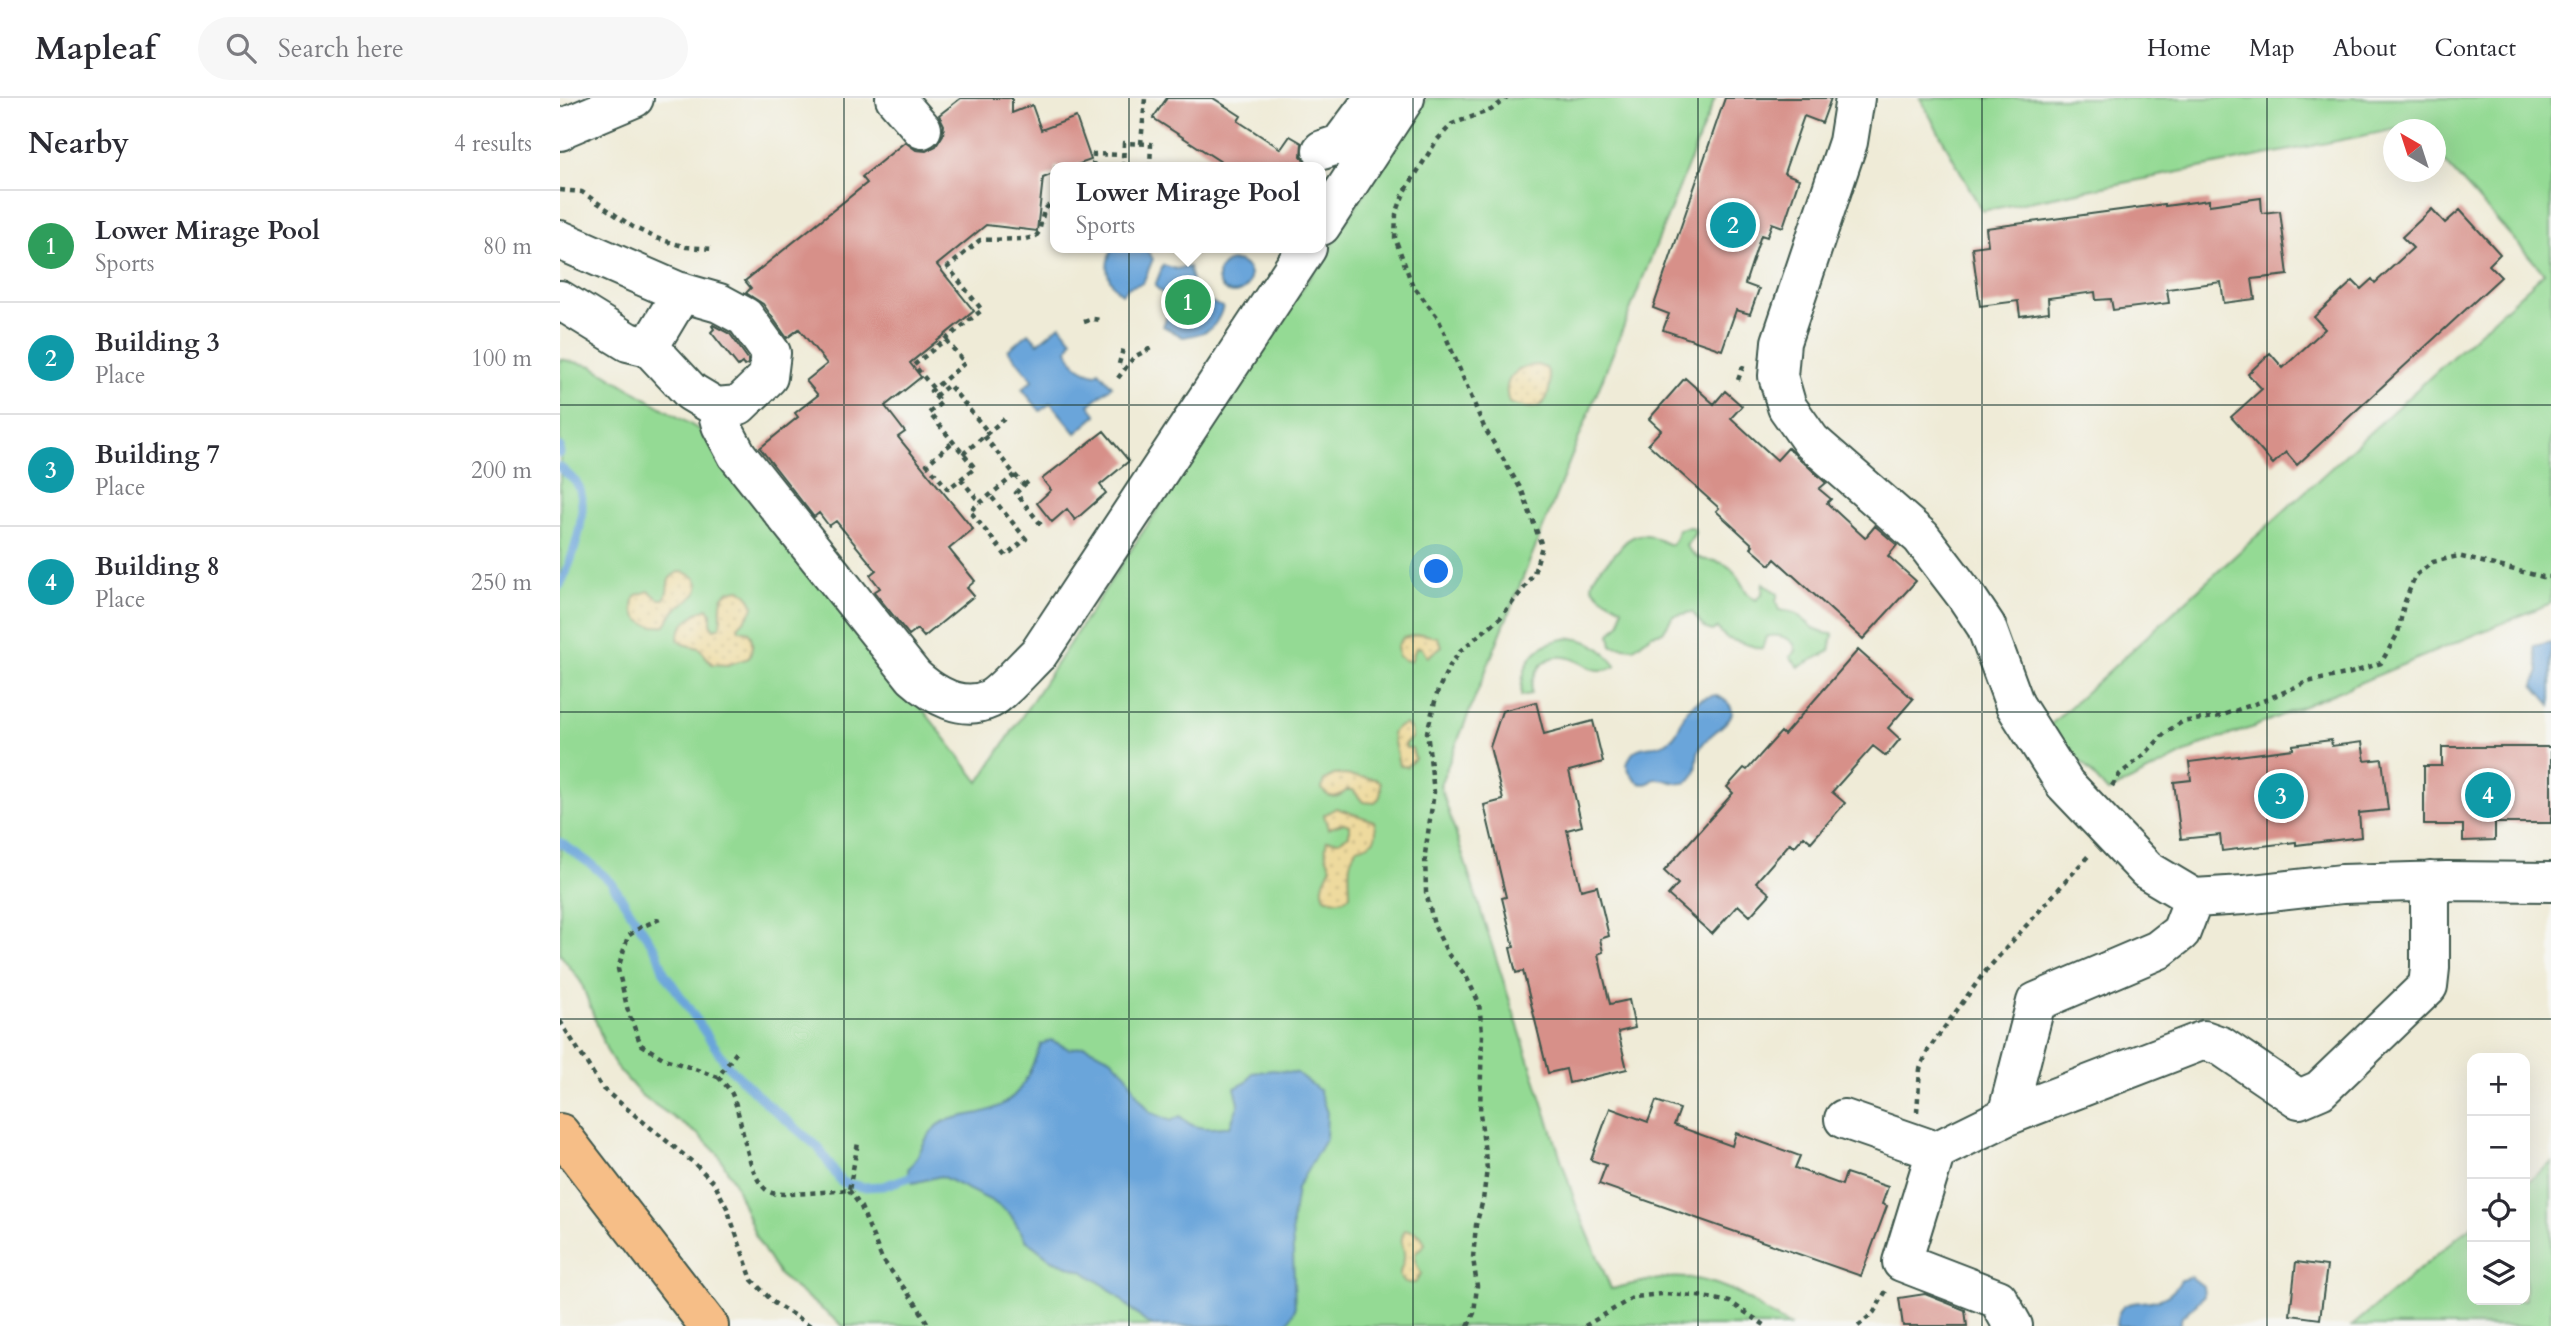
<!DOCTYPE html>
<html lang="en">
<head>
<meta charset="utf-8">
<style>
	body { margin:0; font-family:Cardo,serif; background:#f7f7f7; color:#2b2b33 }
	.controls { position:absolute; right:21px; bottom:21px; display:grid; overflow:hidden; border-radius:14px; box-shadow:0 7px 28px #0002 }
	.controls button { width:63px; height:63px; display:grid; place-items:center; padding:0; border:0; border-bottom:2px solid #e1e1e2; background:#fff; color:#2b2b33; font:35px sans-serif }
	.compass { position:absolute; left:1823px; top:21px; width:63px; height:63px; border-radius:50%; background:#fff; box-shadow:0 7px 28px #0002; rotate:321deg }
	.you { position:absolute; left:877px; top:474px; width:24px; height:24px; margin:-18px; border:5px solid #fff; border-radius:50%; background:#1a73e8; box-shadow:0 0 0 10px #1a73e833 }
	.badge { display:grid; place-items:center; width:46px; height:46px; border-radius:50%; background:#1f6fb2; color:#fff; font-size:23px; font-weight:700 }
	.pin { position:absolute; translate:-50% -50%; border:4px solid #fff; box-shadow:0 2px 7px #0006 }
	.popup { position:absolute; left:490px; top:64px; width:276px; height:91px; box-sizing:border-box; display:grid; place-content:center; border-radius:14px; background:#fff; filter:drop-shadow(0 2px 5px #0005); font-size:23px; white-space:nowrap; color:#7c7c81 }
	.popup b { font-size:26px; color:#2b2b33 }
	.popup::after { content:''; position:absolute; left:50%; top:100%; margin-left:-14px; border:14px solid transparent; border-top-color:#fff }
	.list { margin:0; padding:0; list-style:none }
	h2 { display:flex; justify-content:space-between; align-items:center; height:91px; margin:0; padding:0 28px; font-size:30px }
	h2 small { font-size:23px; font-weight:400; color:#7c7c81 }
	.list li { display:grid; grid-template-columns:46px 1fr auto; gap:21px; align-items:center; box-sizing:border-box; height:112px; padding:0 28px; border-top:2px solid #e1e1e2 }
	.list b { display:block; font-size:26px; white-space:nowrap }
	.list p { margin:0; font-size:23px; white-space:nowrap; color:#7c7c81 }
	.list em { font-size:23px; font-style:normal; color:#7c7c81 }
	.icon { flex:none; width:38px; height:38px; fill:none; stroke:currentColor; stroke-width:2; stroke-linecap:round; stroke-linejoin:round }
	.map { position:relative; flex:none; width:1991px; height:1228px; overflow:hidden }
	header { display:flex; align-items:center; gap:42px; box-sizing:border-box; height:98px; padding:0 35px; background:#fff; border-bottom:2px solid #e1e1e2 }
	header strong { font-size:33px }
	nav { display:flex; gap:38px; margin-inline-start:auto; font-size:24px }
	.search { width:490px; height:63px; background:#f7f7f7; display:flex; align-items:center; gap:18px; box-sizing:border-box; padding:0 24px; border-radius:38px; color:#7c7c81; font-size:26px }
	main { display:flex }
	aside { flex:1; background:#fff }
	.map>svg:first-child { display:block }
	.green { fill:#94da94; stroke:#5a8c64; stroke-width:2 }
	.sand { fill:url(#sand-dots); stroke:#868c69; stroke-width:2 }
	.water { fill:#6aa5da; stroke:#447187; stroke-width:2 }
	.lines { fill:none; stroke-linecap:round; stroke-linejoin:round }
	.stream { stroke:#6aa5da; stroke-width:9 }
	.building { fill:#d79089 }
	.minor-casing { stroke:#3e574c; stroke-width:42 }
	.major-casing { stroke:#3e574c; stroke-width:42 }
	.path { stroke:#3e574c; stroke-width:4.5; stroke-dasharray:5 5; stroke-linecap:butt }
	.minor { stroke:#fff; stroke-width:38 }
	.major { stroke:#f6be87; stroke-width:38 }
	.grid { fill:none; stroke:#1f3d34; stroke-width:2; stroke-opacity:0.55 }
</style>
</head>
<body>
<header>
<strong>Mapleaf</strong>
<div class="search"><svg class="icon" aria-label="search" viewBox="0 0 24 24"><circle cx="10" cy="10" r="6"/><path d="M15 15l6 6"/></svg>Search here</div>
<nav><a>Home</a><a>Map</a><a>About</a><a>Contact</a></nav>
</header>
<main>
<aside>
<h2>Nearby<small>4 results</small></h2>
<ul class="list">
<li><span class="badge" style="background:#2e9e5b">1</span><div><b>Lower Mirage Pool</b><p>Sports</p></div><em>80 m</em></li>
<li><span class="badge" style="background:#0f9aa8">2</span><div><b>Building 3</b><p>Place</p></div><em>100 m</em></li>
<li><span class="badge" style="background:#0f9aa8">3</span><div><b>Building 7</b><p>Place</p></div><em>200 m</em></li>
<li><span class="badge" style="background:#0f9aa8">4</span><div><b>Building 8</b><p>Place</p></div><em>250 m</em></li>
</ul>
</aside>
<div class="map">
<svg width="1991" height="1228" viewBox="0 0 1991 1228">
	<defs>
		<pattern id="sand-dots" width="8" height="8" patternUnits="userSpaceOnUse" patternTransform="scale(1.75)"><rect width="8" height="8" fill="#eeda9e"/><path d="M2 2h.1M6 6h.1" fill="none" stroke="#ccbc89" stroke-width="1.8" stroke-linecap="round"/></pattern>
	</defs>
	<rect width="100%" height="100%" fill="#f6f6f2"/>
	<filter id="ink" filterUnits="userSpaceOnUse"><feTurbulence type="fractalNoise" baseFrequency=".0143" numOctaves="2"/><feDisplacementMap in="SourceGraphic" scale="14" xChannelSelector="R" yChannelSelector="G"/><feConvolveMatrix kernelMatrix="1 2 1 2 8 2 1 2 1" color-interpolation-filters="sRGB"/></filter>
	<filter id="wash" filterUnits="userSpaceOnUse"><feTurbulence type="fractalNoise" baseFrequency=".00686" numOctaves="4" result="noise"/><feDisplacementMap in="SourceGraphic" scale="28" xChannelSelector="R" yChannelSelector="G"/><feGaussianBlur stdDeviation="1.57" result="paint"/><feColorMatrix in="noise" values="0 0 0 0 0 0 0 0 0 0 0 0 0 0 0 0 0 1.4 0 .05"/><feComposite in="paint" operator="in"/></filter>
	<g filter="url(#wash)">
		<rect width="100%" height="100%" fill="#efebd7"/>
		<path class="green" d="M 867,0 L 1155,0 L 880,687 L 1016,1107 L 1051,1191 C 1095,1181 1124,1171 1169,1191 C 1191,1200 1209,1219 1231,1228 L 283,1228 L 219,1177 L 197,1141 L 174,1084 L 158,1056 L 139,1037 L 82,998 L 58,971 L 47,953 L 21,884 L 0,856 L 0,261 L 32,268 L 153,340 L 419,684 Z
			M 1360,0 L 1991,0 L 1991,505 L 1691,630 L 1643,646 L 1548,694 L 1489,628 L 1984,175 L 1876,54 L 1876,32 L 1856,31 L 1852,28 L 1422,113 Z
			M 1129,429 L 1134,430 L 1135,435 L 1126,448 C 1144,470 1147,457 1166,467 C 1181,475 1182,496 1196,502 L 1202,496 L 1203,485 L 1218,496 L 1216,503 L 1219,512 C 1225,513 1232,513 1236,516 C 1250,525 1256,537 1273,536 L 1270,553 L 1239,569 L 1230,559 L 1236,553 C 1235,540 1217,535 1206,539 L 1202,551 L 1166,540 L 1157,530 L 1152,533 L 1146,531 L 1132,514 L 1113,518 L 1103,534 L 1092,536 L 1074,550 L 1052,548 L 1050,536 L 1060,526 L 1062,510 L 1041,498 L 1032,489 C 1033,473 1043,469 1053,458 C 1062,449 1065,440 1079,437 C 1092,435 1100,444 1111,447 L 1116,440 L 1118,431 Z
			M 1012,540 C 1033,543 1043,550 1056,568 C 1034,579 1028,565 1009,560 C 985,554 971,574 971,596 L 961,598 C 962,563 975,543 1012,540 Z
			M 1991,1065 L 1991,1228 L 1792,1228 L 1912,1127 L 1912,1202 L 1965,1202 L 1965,1086 Z"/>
		<path class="sand" d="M 977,267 L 986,270 C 992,280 991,302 979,308 C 970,312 958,308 949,305 C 941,282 955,269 977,267 Z
			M 119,474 C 129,474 144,482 136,495 C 132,501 123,505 118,509 C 112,515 109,522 104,528 C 84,530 66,518 76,497 L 89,493 L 99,501 L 104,501 C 112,490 101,482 119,474 Z
			M 180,491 C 203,508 191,514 178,529 L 179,532 L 189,534 C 194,543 193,551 189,560 L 167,567 L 152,566 L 139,550 L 123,546 L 118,541 C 119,527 135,514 148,510 L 151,515 L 151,527 L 154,531 L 160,529 C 164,512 152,493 180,491 Z
			M 861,536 L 877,539 L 882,548 L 867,559 L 861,549 L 856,550 L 851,563 L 844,562 L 838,558 L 837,548 L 843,540 Z
			M 846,626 L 851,632 L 852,640 L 845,645 L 846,650 L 852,650 L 855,661 L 846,669 L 839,667 L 832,635 L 836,630 Z
			M 776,676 L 815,681 L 820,684 C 822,692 822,699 815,705 L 803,704 L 793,692 L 787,692 C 779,700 769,702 762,691 L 764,682 Z
			M 776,710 L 814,723 C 820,741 813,746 797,750 C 786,764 790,780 790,797 C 782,804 775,803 765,799 C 759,786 767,780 771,768 C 766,759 764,753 767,742 L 779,743 L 789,737 L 789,727 L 784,725 L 768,731 L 764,717 Z
			M 845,1132 C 855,1132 862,1136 865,1146 L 855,1155 L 855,1163 L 861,1176 L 855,1185 L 845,1185 L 840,1179 C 839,1171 843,1168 844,1161 C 846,1149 837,1144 845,1132 Z"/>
		<path class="water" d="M 553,150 L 585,150 L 593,161 L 583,185 L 569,189 L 562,196 C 546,183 543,167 553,150 Z
			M658 179a16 16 0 1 1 32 0a16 16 0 1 1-32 0Z
			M 603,167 L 616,171 L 629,169 C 631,190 643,203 663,209 C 655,233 647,235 623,239 L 603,228 C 611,212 609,199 595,188 Z
			M 500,227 L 512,242 L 508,251 C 512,266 521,273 536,276 L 539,273 L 552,288 L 529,307 L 537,317 L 516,335 L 491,305 L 480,313 L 462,291 L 473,282 L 448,252 L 469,235 L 478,245 Z
			M 1991,544 L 1991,607 L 1974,587 L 1979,573 L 1974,548 Z
			M 1156,597 C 1197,618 1147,631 1139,652 C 1135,663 1140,673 1130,682 C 1120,690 1109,681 1098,681 C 1090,681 1095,683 1088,685 C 1077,689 1069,676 1067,666 C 1076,639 1094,656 1111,641 C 1118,636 1119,629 1122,622 C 1128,606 1140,600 1156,597 Z
			M 491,942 L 509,951 L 525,948 L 551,960 L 567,977 L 577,996 L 590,1014 L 611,1023 L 620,1018 C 633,1033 650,1031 670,1028 L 679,1005 L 675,990 L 687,984 L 692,975 L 713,972 L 737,975 L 759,992 L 767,1015 L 766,1040 L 737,1090 L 732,1125 L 735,1211 L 726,1228 L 593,1228 L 583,1222 L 548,1190 L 524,1174 L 492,1162 L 466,1142 L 450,1116 L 432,1103 L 381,1078 L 353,1085 L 348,1071 C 363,1057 361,1037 383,1024 C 394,1019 409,1017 420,1015 C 460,1006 467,980 481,946 Z
			M 1631,1179 L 1643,1188 L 1644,1198 L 1622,1219 L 1619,1228 L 1556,1228 C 1558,1198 1576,1207 1596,1202 C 1608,1200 1616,1191 1621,1182 Z"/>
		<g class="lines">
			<path class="stream" d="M 0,349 L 0,355
				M 0,369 C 5,375 16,382 19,389 C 29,415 12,463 0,487
				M 0,744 L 32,767 L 51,784 L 97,854 L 104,874 L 168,968 L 206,1005 L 258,1049 L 281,1084 L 303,1089 L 323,1088 L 350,1079"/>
		</g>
		<g id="blocks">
			<path class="building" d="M 401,0 L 452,0 L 452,15 L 472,7 L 481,32 L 516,19 L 531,62 L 511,69 L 495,69 L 495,75 L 483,80 L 477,133 L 426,127 L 377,167 L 414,213 L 350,265 L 361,279 L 325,308 L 345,334 L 338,339 L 413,431 L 389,451 L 415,483 L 407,490 L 414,498 L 364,539 L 357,531 L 349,537 L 314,494 L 320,490 L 310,477 L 316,472 L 276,423 L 269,428 L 259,415 L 254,419 L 200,350 L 238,319 L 235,315 L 258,297 L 246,283 L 267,266 L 239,231 L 227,240 L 203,206 L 186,195 L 191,190 L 185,183 L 307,85 L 302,79 L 345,44 L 356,52 L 366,53 L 376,48 L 383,37 L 384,27 L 379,17 Z
				M 607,0 L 653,0 L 681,18 L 678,23 L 721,51 L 730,38 L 742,45 L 741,58 L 749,69 L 669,69 L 593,20 Z
				M 1165,0 L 1271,0 L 1262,25 L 1244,18 L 1224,75 L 1239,81 L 1223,129 L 1212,125 L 1207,139 L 1201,137 L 1185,186 L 1199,191 L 1190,216 L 1176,212 L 1162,252 L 1103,232 L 1109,216 L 1093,210 Z
				M 1701,100 L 1702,115 L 1720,113 L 1728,177 L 1692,181 L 1695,201 L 1664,205 L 1661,184 L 1607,191 L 1609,205 L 1553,212 L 1551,201 L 1536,202 L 1535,194 L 1488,200 L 1489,214 L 1460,218 L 1458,203 L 1420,208 L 1412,149 L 1428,147 L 1426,130 L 1605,106 L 1605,108 L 1649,102 L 1649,107 Z
				M 1872,111 L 1885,125 L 1900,112 L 1940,156 L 1929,167 L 1941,179 L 1737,367 L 1726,354 L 1713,366 L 1671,319 L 1702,291 L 1688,276 L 1710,255 L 1723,270 L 1765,231 L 1754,219 L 1793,183 L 1801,191 L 1812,181 L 1815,185 L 1853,150 L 1842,139 Z
				M 153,227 L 170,236 L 188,261 L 188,266 L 184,268 L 182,265 L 178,268 L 151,234 L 154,231 L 152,228 Z
				M 1125,280 L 1154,306 L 1165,293 L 1182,308 L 1171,320 L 1217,362 L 1228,350 L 1266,385 L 1259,391 L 1271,401 L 1267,405 L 1305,440 L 1315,428 L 1337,447 L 1328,458 L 1356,483 L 1303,541 L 1215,461 L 1210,467 L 1191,450 L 1193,447 L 1156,413 L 1159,410 L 1088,346 L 1101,332 L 1089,321 Z
				M 544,333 L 569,363 L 540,387 L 546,395 L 515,422 L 507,411 L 492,424 L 477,405 L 491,392 L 482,381 Z
				M 1298,552 L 1353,601 L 1328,630 L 1340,641 L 1326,658 L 1313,648 L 1272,694 L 1285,705 L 1251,744 L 1244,738 L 1234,749 L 1230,745 L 1196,784 L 1210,796 L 1190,818 L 1178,807 L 1152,836 L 1108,797 L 1118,786 L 1104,773 L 1173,695 L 1167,689 L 1184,670 L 1187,672 L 1221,634 L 1224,637 Z
				M 976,604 L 984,636 L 1033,623 L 1043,664 L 1009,673 L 1022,728 L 1007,732 L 1021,792 L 1037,788 L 1049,838 L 1040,841 L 1043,854 L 1038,856 L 1050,906 L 1069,902 L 1075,930 L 1058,934 L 1067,971 L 1009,985 L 1006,971 L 988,975 L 963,873 L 956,875 L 950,850 L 954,849 L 942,800 L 946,799 L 924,707 L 943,702 L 930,649 L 942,613 Z
				M 1771,642 L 1772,648 L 1802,644 L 1805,663 L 1822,661 L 1828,712 L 1799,715 L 1801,739 L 1736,747 L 1736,744 L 1662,753 L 1660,737 L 1621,741 L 1614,684 L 1631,682 L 1629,664 L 1733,651 L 1733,647 Z
				M 1882,649 L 1991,649 L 1991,725 L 1935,725 L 1935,742 L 1903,743 L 1903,727 L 1864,727 L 1864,668 L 1882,668 Z
				M 1096,1003 L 1120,1011 L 1114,1027 L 1172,1048 L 1176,1035 L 1240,1058 L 1235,1070 L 1282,1087 L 1286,1075 L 1328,1089 L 1322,1106 L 1327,1108 L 1301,1178 L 1039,1086 L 1046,1067 L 1031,1062 L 1050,1010 L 1088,1024 Z
				M 1736,1164 L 1767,1168 L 1760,1221 L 1730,1217 Z
				M 1365,1196 L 1405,1212 L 1407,1228 L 1343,1228 L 1339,1200 Z"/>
		</g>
	</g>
	<g filter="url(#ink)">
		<use href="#blocks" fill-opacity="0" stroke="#3e574c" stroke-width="2"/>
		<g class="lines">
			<g class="minor-casing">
				<path id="minor" d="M 335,0 L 362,31
					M 1295,0 L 1288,44 L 1221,244 L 1218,278 L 1227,309 L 1251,343 L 1361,439 L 1406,498 L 1426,528 L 1455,607 L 1505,686 L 1587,772 L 1634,800 L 1684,797 L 1782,786 L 1887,783 L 1991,784
					M 0,33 L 3,30 L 74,0
					M 762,52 L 780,46 L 809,7 L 819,6 L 836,14
					M 761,128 L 845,0
					M 0,142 L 117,193 L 159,205 L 185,219 L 211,255 L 208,279 L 179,307 L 156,309 L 131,294 L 89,249 L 68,244 L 0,202
					M 89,249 L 122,194
					M 156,309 L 161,327 L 177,357 L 354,579 C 374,597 402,614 430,601 C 442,595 468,565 479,555 L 747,150
					M 1447,1018 L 1644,942 L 1661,948 L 1739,1001 L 1760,992 L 1868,888 L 1870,870 L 1870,783
					M 1284,1021 L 1376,1053
					M 1453,1228 L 1438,1201 L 1342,1164 L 1376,1053 L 1447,1018 L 1476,904 L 1598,852 L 1621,834 L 1634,800"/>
			</g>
			<g class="major-casing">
				<path id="major" d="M 0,1035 L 149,1228"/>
			</g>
			<path class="path" d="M 581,46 L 585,0
				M 533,69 L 534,56 L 563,57
				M 563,69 L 564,45 L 591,46 L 590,69
				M 652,69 L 655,65 L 660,69
				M 0,92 L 22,94 L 73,129 L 96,140 L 126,149 L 153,151
				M 524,224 L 533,221 L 541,222
				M 386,242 L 405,265 L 371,293 L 381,305 L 369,315 L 415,370 L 388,391 L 367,366 L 393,344
				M 559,266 L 563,251
				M 558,280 L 574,259 L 591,250
				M 1178,282 L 1184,266
				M 373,290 L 354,267 L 422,212 L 388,169 L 420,142 L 466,141 L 476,138 L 479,134 L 484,112 L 495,102
				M 375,298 L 389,287 L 428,334
				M 424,338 L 455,377 L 410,413 L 446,458 L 466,441 L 430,397
				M 403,356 L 444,321
				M 455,377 L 464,387 L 456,395 L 482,428
				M 401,381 L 420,405
				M 464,387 L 472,381
				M 1552,688 L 1560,676 L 1585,656 L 1606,634 L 1622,624 L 1660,618 L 1703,603 L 1747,584 L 1791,575 L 1821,565 L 1838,535 L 1844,506 L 1855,478 L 1873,464 L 1898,458 L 1983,479 L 1991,479
				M 100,821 L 81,829 L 68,838 L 58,871 L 68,913 L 81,947 L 105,961 L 158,979 L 179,951
				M 0,923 L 43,991 L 135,1066 L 154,1085 L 167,1110 L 192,1182 L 214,1205 L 251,1228
				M 158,979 C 163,984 169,990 172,996 C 183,1019 187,1087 212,1095 C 225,1098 273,1093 289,1092 L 298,1045
				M 1357,1014 L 1360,971 L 1368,952 L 1424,875 L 1529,757
				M 289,1092 L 301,1109 L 322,1161 L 357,1207 L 369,1228
				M 908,1228 L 914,1215 L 917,1188 L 913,1160 L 916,1127 L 923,1102 L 927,1071 L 920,1015 L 922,934 L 919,905 L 906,878 L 888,856 L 874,827 L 866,794 L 865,756 L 874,694 L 867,634 L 878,592 L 889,569 L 901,552 L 940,520 L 964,490 L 974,475 L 982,448 L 962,393 L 924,329 L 878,220 L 852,186 L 835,140 L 836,116 L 844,95 L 877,42 L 892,26 L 931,12 L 947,0
				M 1025,1228 L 1074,1199 L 1102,1196 L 1138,1198 L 1170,1204 L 1206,1228
				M 1298,1228 L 1314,1214 L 1326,1193"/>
			<use href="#minor" class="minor"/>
			<use href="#major" class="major"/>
		</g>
	</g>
	<path class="grid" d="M 284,0 L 284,1228M 569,0 L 569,1228M 853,0 L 853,1228M 1138,0 L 1138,1228M 1422,0 L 1422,1228M 1707,0 L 1707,1228M 0,307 L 1991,307M 0,614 L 1991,614M 0,921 L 1991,921"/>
</svg>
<div class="controls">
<button>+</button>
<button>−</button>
<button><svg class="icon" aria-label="locate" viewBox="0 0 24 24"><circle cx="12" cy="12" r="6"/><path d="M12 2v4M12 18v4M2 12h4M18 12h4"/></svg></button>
<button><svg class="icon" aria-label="layers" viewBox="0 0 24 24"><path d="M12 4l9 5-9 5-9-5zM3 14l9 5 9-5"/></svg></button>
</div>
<svg class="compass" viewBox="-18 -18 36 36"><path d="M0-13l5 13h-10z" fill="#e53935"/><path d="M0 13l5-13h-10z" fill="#7c7c81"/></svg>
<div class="you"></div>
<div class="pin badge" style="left:628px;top:204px;background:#2e9e5b">1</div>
<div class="popup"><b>Lower Mirage Pool</b>Sports</div>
<div class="pin badge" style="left:1173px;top:127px;background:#0f9aa8">2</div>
<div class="pin badge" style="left:1721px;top:698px;background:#0f9aa8">3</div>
<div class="pin badge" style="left:1928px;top:697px;background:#0f9aa8">4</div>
</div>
</main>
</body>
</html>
